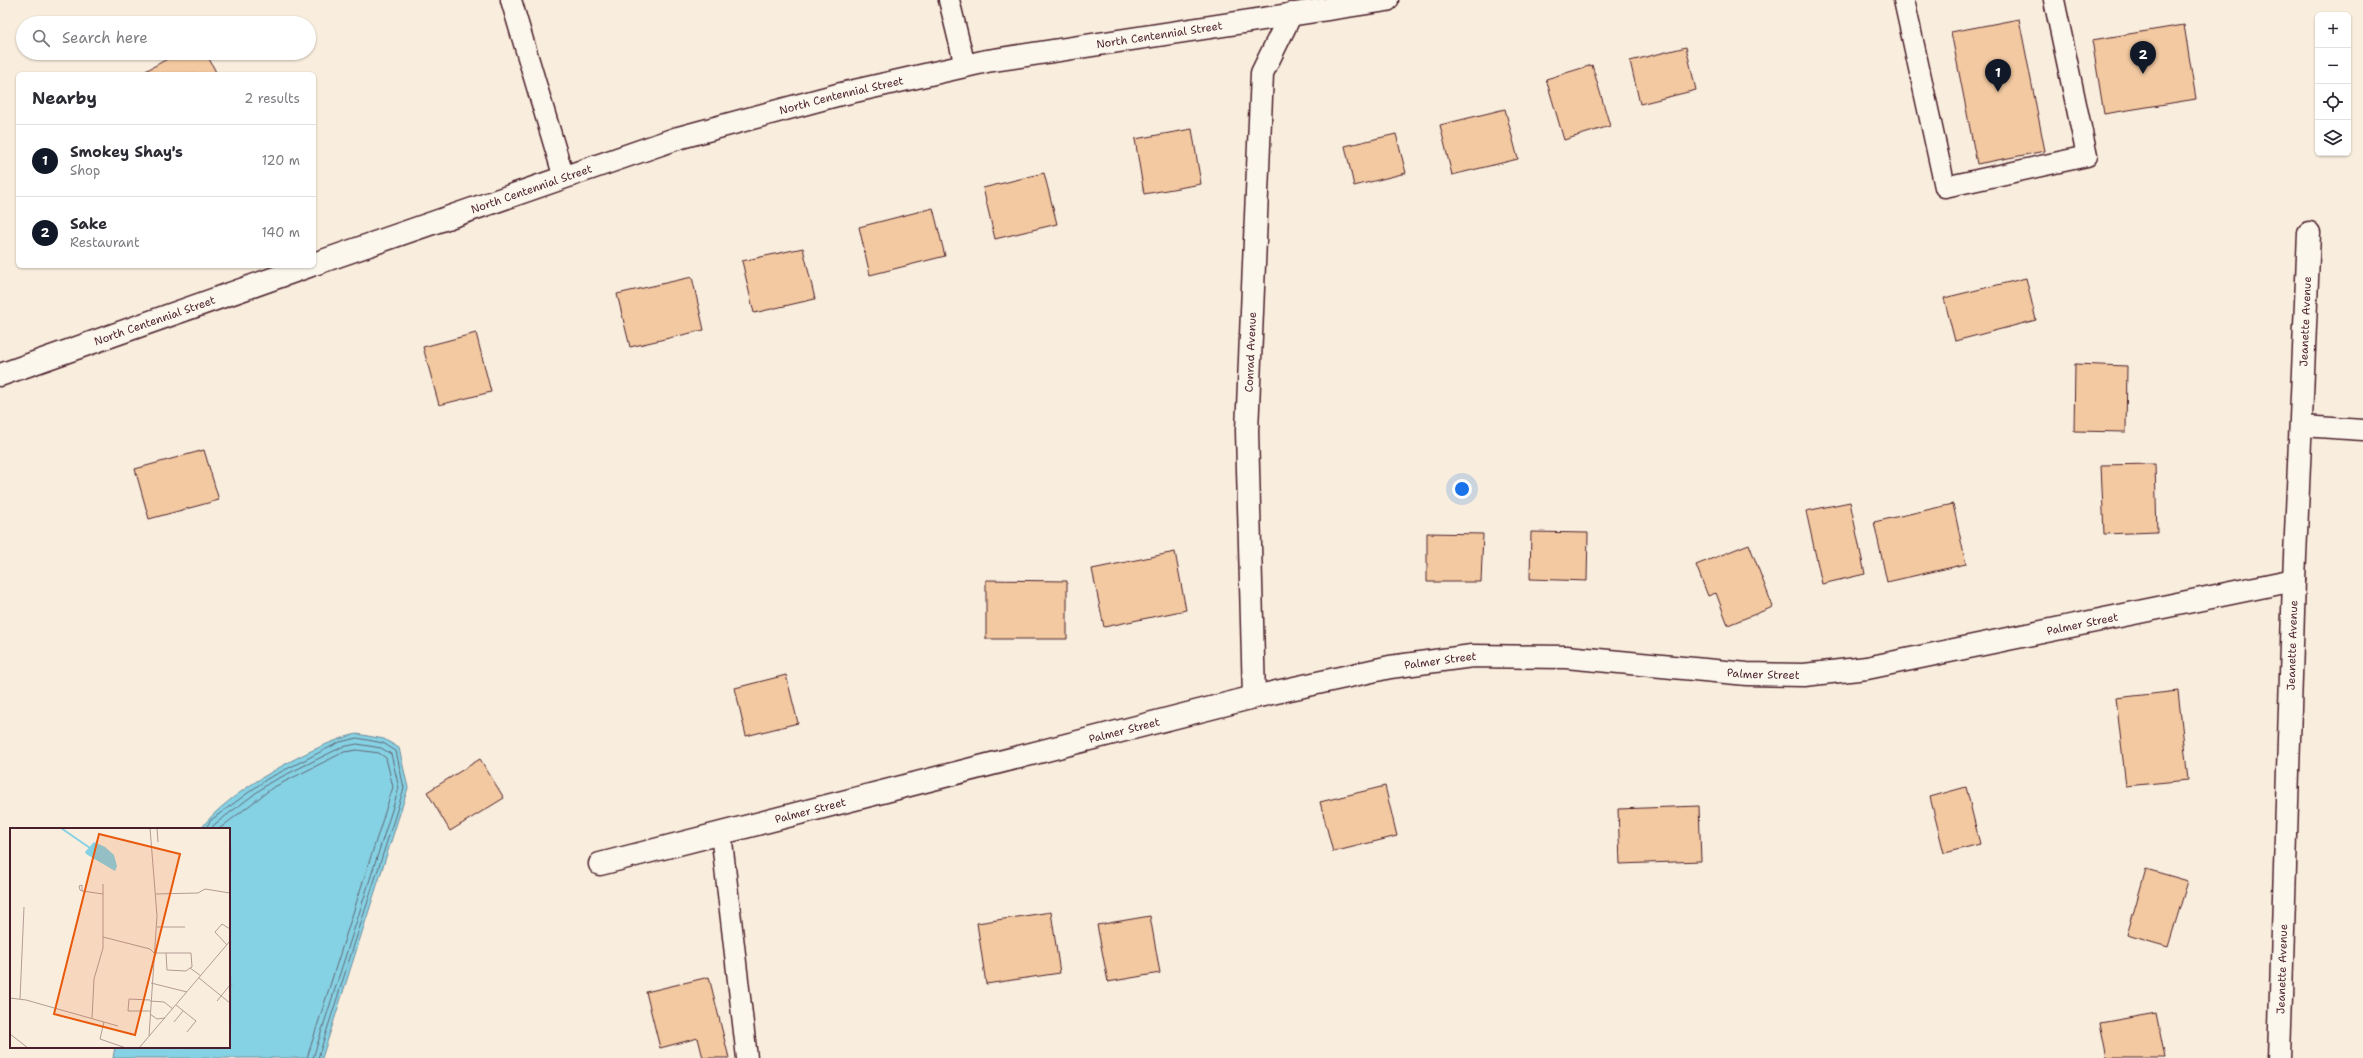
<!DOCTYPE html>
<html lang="en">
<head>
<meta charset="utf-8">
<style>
	body { margin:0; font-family:"Shantell Sans",sans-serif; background:#f7f7f7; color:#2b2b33 }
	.controls { position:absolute; right:12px; top:12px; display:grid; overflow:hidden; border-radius:6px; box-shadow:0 1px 3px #0004 }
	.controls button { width:36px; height:36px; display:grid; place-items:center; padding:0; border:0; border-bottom:1px solid #e1e1e2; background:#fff; color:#2b2b33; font:20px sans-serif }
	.you { position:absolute; left:1462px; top:489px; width:14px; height:14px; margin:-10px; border:3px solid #fff; border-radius:50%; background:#1a73e8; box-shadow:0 0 0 6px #1a73e833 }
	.badge { display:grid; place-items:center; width:26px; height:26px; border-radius:50%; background:#111827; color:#fff; font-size:13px; font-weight:700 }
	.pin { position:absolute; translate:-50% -33px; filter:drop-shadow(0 1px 2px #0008) }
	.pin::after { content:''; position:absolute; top:21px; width:14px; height:12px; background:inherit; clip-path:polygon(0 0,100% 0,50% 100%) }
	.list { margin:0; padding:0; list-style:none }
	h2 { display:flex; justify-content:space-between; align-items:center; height:52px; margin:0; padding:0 16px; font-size:17px }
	h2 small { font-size:13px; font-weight:400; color:#7c7c81 }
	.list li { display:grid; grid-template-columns:26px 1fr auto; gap:12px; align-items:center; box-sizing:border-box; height:72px; padding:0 16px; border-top:1px solid #e1e1e2 }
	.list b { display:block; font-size:15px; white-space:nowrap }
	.list p { margin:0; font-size:13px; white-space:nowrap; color:#7c7c81 }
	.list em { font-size:13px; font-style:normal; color:#7c7c81 }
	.icon { flex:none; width:22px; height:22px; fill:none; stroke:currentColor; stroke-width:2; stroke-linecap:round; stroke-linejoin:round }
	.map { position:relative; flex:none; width:2363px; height:1058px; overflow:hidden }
	.search { position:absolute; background:#fff; box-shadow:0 1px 3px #0004; left:16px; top:16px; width:300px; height:44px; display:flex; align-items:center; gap:10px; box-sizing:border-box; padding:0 14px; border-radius:22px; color:#7c7c81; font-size:15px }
	.panel { position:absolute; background:#fff; box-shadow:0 1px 3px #0004; left:16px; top:72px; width:300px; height:196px; border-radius:6px }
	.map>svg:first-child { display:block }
	.water { fill:#85d2e4; stroke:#6d8a9a }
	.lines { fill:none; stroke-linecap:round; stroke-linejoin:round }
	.shore { stroke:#626775; stroke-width:1 }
	.building { fill:#f2c9a1; stroke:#4a1f2b }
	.lane-casing { stroke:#4a1f2b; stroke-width:23 }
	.street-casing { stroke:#4a1f2b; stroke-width:25 }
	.secondary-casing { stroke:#4a1f2b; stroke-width:25 }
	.lane { stroke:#fbf7ec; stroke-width:20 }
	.street { stroke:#fbf7ec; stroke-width:22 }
	.secondary { stroke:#fbf7ec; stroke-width:22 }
	.labels { text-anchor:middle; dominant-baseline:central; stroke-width:3; stroke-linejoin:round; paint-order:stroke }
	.street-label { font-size:11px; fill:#4a1f2b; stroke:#fbf7ec }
	.inset-river { fill:none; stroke:#85d2e4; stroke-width:2 }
	.inset-road { fill:none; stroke:#b39b96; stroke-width:1 }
	.view { fill:#e8590c; fill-opacity:0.15; stroke:#e8590c; stroke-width:2 }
	.inset-edge { fill:none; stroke:#4a1f2b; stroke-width:2 }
</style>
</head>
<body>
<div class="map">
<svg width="2363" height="1058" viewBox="0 0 2363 1058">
	<rect width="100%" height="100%" fill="#f9eedd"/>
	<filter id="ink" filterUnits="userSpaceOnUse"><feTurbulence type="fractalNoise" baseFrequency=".025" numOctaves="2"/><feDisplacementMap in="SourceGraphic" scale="8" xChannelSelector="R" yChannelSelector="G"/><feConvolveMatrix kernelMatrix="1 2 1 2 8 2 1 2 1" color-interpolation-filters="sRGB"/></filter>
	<g filter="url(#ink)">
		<path class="water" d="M 357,734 L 384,739 L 399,748 L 408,788 L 322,1058 L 113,1058 L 115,1047 L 229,1047 L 229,829 L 201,829 C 224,794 315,743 357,734 Z"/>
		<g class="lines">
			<path class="shore" d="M 205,829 L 211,820 L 267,779 L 340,742 L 357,738 L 383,743 L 396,751 L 404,788 L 318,1058
				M 211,829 L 215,824 L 269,783 L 342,747 L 357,744 L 381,748 L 391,754 L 399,788 L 313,1058
				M 219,829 L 272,788 L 344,752 L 357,750 L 379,753 L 386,758 L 393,787 L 307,1058"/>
		</g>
		<path class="building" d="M 2019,19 L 2045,151 L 1977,164 L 1951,32 Z
			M 2184,25 L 2196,99 L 2104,114 L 2092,40 Z
			M 1686,47 L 1696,90 L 1640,104 L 1630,61 Z
			M 178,53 L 206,53 L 217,74 L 140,74 Z
			M 1592,65 L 1610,126 L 1564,140 L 1546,79 Z
			M 1505,109 L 1518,159 L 1452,175 L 1440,125 Z
			M 1192,129 L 1201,184 L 1144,194 L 1135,139 Z
			M 1396,134 L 1406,173 L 1354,186 L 1345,146 Z
			M 1044,173 L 1057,224 L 995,239 L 983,188 Z
			M 933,208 L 945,256 L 870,275 L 859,227 Z
			M 803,248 L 815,299 L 754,313 L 742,261 Z
			M 692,277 L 704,330 L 630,347 L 617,294 Z
			M 2026,278 L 2036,320 L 1955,341 L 1944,298 Z
			M 476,333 L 491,392 L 439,405 L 423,347 Z
			M 2075,364 L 2127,366 L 2126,432 L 2074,431 Z
			M 204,450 L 219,500 L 149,519 L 135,469 Z
			M 2155,464 L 2157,532 L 2104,534 L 2101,465 Z
			M 1850,502 L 1865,574 L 1822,584 L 1806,511 Z
			M 1953,504 L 1966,564 L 1887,582 L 1874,522 Z
			M 1531,532 L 1588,533 L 1587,581 L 1530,579 Z
			M 1427,533 L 1483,534 L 1481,582 L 1427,582 Z
			M 1749,544 L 1773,607 L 1728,625 L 1716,593 L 1708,596 L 1696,565 Z
			M 1175,552 L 1186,610 L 1104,627 L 1092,569 Z
			M 986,580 L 1067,581 L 1067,639 L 986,639 Z
			M 786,675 L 798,723 L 746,736 L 735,688 Z
			M 2178,691 L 2188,780 L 2126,786 L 2116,698 Z
			M 480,759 L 504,798 L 450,831 L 427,792 Z
			M 1385,786 L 1397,836 L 1333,852 L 1320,802 Z
			M 1966,787 L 1980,844 L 1944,853 L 1930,797 Z
			M 1699,806 L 1701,861 L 1620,864 L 1618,809 Z
			M 2146,869 L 2188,881 L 2168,947 L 2127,935 Z
			M 1051,912 L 1060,973 L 986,984 L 977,923 Z
			M 1150,916 L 1160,973 L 1108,982 L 1097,925 Z
			M 709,977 L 729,1058 L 703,1058 L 698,1038 L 660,1048 L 646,992 Z
			M 2156,1013 L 2165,1058 L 2107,1058 L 2100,1023 Z"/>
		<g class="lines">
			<g class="lane-casing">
				<path id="lane" d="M 511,0 L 564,178
					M 949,0 L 965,66
					M 1904,0 L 1945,187 L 2087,156 L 2054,0
					M 2302,426 L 2363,430
					M 721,833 L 747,1058"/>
			</g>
			<g class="street-casing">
				<g id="street">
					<path id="s1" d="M 1254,697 L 1247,431 L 1262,73 L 1291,14"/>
					<path id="s2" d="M 600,864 L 1254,697 L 1390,667 L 1472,656 L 1566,657 L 1747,674 L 1804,675 L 1867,668 L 2294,580"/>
					<path id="s3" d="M 2279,1058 L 2294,580 L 2309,233"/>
				</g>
			</g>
			<g class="secondary-casing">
				<g id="secondary">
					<path id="s4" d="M 314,264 L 678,138 L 837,95 L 987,61 L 1387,0"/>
					<path id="s5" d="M 0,375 L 309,266"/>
				</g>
			</g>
			<use href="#lane" class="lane"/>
			<use href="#street" class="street"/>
			<use href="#secondary" class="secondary"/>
		</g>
	</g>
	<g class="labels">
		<g class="street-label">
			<text stroke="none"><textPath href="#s4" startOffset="878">North Centennial Street</textPath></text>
			<text stroke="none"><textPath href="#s4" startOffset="554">North Centennial Street</textPath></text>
			<text stroke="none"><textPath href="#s4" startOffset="230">North Centennial Street</textPath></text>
			<text stroke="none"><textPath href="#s5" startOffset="164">North Centennial Street</textPath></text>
			<text stroke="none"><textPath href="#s3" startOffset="737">Jeanette Avenue</textPath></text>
			<text stroke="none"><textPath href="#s1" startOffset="345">Conrad Avenue</textPath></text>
			<text stroke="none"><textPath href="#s2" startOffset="1513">Palmer Street</textPath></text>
			<text stroke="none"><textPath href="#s3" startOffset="413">Jeanette Avenue</textPath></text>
			<text stroke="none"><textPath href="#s2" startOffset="865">Palmer Street</textPath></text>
			<text stroke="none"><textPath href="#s2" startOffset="1189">Palmer Street</textPath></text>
			<text stroke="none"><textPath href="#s2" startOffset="541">Palmer Street</textPath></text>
			<text stroke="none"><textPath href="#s2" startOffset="217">Palmer Street</textPath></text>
			<text stroke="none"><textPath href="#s3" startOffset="89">Jeanette Avenue</textPath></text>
		</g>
	</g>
	<g transform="translate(10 828)">
		<rect width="220" height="220" fill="#f9eedd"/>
		<path d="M 84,14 L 95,19 L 104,27 L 107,38 L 105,43 L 76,26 L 75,24 Z" fill="#85d2e4"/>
		<path class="inset-river" d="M 51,0 L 80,20"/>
		<path class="inset-road" d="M 147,0 L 148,14M 72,63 L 72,57 L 69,58 L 70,62 L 72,63 L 93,66M 146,66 L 188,65 L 195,61 L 220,65M 147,99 L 175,99M 93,109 L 140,121 L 144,125M 217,117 L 205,104 L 212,96 L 220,101M 144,125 L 156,125 L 157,142 L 176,143 L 180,140 L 191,148M 156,125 L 181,125 L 182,139 L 180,140M 189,150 L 220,175M 141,155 L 177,164M 0,170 L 16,172 L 108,198M 10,171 L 14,79M 140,173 L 154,174 L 163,181M 207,173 L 220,157M 166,177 L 186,193 L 177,204M 140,183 L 118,183 L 119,171 L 140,172M 140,186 L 147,191 L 155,190M 82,190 L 84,151 L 93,120 L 93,56M 94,194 L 90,211 L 116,220M 164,194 L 173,183M 0,206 L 18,220M 139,208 L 147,88 L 140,0M 129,220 L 220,113"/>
		<path class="view" d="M 89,6 L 170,26 L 125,207 L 44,186 Z"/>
		<rect width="220" height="220" class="inset-edge"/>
	</g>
</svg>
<div class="controls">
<button>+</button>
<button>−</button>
<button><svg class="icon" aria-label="locate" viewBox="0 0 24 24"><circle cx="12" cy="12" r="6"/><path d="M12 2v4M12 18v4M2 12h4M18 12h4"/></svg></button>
<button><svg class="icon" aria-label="layers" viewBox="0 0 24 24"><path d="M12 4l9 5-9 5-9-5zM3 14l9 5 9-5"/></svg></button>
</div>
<div class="you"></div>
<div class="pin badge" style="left:1998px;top:92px">1</div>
<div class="pin badge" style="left:2143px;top:74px">2</div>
<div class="search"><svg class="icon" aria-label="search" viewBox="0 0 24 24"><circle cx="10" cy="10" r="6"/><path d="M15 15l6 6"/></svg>Search here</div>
<section class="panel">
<h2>Nearby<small>2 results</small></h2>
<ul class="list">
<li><span class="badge">1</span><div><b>Smokey Shay's</b><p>Shop</p></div><em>120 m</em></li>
<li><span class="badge">2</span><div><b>Sake</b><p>Restaurant</p></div><em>140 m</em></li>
</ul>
</section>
</div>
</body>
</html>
